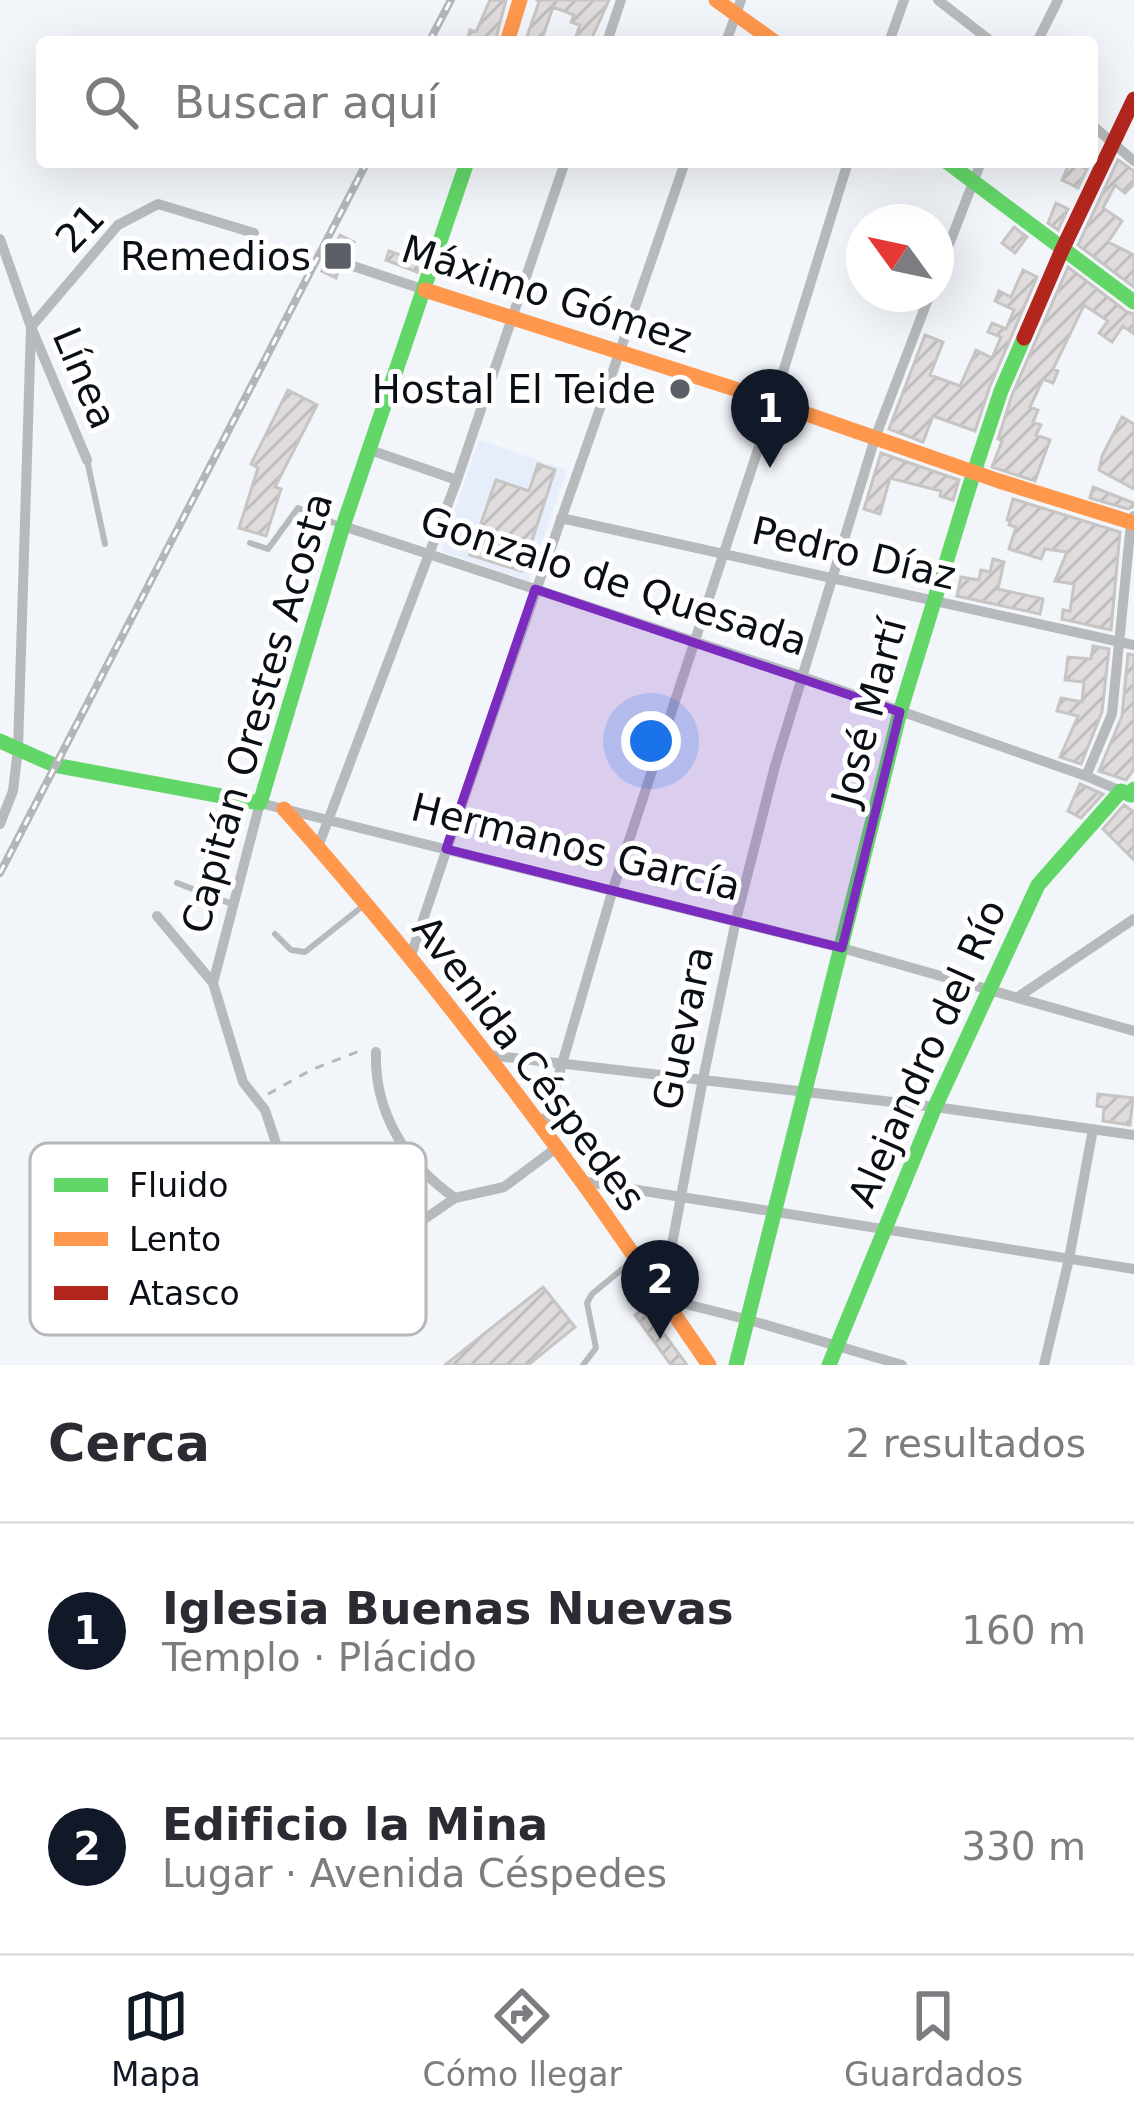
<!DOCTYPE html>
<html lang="es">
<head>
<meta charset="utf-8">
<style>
	body { margin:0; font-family:"DejaVu Sans",sans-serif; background:#f7f7f7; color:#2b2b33 }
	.compass { position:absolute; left:846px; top:204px; width:108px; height:108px; border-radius:50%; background:#fff; box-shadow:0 12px 48px #0002; rotate:303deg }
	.you { position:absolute; left:651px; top:741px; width:42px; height:42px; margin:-30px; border:9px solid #fff; border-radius:50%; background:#1a73e8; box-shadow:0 0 0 18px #1a73e833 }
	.badge { display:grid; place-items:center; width:78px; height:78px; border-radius:50%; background:#111827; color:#fff; font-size:39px; font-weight:700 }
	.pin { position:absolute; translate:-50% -99px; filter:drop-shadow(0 3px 6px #0008) }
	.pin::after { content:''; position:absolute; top:63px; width:42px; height:36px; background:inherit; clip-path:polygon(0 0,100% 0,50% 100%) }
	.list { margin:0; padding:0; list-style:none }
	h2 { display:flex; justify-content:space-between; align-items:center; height:156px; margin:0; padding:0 48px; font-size:51px }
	h2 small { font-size:39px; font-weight:400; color:#7c7c81 }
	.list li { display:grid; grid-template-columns:78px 1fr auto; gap:36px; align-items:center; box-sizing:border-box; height:216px; padding:0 48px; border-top:3px solid #e1e1e2 }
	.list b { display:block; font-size:45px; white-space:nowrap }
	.list p { margin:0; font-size:39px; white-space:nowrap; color:#7c7c81 }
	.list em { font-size:39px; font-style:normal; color:#7c7c81 }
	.icon { flex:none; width:66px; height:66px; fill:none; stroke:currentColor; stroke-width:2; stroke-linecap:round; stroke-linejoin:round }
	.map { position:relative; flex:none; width:1134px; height:1365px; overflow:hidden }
	.search { position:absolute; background:#fff; box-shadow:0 12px 48px #0002; left:36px; right:36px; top:36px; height:132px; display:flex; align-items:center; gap:30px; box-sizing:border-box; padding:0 42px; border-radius:12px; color:#7c7c81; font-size:45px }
	.sheet { height:588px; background:#fff }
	nav { display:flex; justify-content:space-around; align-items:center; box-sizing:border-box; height:168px; border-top:3px solid #e1e1e2; background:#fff; font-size:33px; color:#7c7c81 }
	nav a { display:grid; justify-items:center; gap:6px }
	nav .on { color:#111827 }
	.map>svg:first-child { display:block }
	.built { fill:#e6eefb }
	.building { fill:url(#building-hatch); stroke:#c7c4c4; stroke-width:3 }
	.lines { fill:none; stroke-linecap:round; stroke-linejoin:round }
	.path { stroke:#b5b8bb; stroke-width:3; stroke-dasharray:9 9; stroke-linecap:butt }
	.lane { stroke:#b6babd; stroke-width:6 }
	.street { stroke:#b6babd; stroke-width:10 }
	.fast { stroke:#63d668; stroke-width:15 }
	.slow { stroke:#ff974d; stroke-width:15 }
	.jam { stroke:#b3261e; stroke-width:15 }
	.rail-casing { stroke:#b2b5b9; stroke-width:8 }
	.rail { stroke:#fff; stroke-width:3; stroke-dasharray:9; stroke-linecap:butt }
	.marked { fill:#7b2cbf; fill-opacity:0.2; stroke:#7b2cbf; stroke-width:9; stroke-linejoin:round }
	.poi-dot { fill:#5b6066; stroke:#fff; stroke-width:4.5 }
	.labels { text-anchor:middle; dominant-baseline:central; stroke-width:10; stroke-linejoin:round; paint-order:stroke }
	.street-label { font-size:39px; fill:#0a0f16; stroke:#fff }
	.poi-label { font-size:39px; fill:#0a0f16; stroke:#fff; text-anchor:end }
	.key { fill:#fff; stroke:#b6b7b9; stroke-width:3 }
	.key-label { font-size:33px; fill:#0a0f16 }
</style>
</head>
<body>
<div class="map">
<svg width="1134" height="1365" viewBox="0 0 1134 1365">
	<defs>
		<pattern id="building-hatch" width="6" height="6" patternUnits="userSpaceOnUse" patternTransform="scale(3)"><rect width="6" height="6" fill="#e0dcdd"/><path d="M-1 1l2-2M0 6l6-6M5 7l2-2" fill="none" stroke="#bfbcbd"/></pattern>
	</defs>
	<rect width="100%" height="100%" fill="#f2f5fa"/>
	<path class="built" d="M 479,440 L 567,470 L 529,581 L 441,551 Z"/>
	<path class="building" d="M 490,0 L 506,0 L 495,42 L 466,42 L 470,30 L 476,32 Z
		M 537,0 L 609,0 L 590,42 L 574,42 L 580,25 L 571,22 L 574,15 L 553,7 L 541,42 L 525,42 L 539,2 Z
		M 1118,160 L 1134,171 L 1134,184 L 1125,193 L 1115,185 L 1103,208 L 1122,221 L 1108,242 L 1134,255 L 1134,287 L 1078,245 Z
		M 1070,162 L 1087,169 L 1078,188 L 1062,180 Z
		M 1056,203 L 1068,209 L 1058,230 L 1048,223 Z
		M 1014,227 L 1027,237 L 1015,253 L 1002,243 Z
		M 340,235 L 354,242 L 341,261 L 336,278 L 322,271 Z
		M 389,251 L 420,262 L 417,272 L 386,260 Z
		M 1068,267 L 1127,312 L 1134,314 L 1134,334 L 1123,326 L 1112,342 L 1099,333 L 1108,321 L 1084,305 L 1053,369 L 1058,371 L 1053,383 L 1043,379 L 1030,407 L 1038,410 L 1033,422 L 1041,425 L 1036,435 L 1050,440 L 1035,481 L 992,467 L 1002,441 L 998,439 L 1012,395 Z
		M 1023,270 L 1037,277 L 990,386 L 975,431 L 933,416 L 923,442 L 889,429 L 925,335 L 943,342 L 930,375 L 960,386 L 976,350 L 992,358 L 1001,337 L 988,332 L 992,323 L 1006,329 L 1014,310 L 995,301 L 999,291 L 1011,297 Z
		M 288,390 L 317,405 L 275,487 L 281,489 L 266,536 L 239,528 L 258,468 L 251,464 Z
		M 1122,417 L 1134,424 L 1134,489 L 1099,470 L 1102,456 Z
		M 881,453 L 959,480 L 953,500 L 940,496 L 941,491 L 890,478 L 880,514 L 864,509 Z
		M 538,464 L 555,470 L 522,571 L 470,555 L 496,480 L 529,491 Z
		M 1093,487 L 1134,503 L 1134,506 L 1128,509 L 1090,498 Z
		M 1013,499 L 1120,532 L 1111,630 L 1062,619 L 1063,610 L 1070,611 L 1074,584 L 1055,581 L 1067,552 L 1045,549 L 1041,559 L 1009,549 L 1016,527 L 1009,525 L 1010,521 L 1007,520 Z
		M 993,559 L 1004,562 L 998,589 L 1043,599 L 1040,614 L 957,596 L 961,577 L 979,580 L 981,570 L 990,572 Z
		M 1093,646 L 1109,649 L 1102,712 L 1081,764 L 1060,757 L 1078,716 L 1057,711 L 1061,698 L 1082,702 L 1084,682 L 1065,680 L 1068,657 L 1091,659 Z
		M 1128,654 L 1134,655 L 1134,769 L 1126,780 L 1099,771 L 1122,716 Z
		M 1080,784 L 1103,794 L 1081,818 L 1068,811 Z
		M 1124,805 L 1134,812 L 1134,860 L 1103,829 Z
		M 1098,1094 L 1133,1098 L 1130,1125 L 1103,1121 L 1104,1107 L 1097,1106 Z
		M 543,1287 L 575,1327 L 528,1365 L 445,1365 Z
		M 645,1308 L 687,1365 L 671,1365 L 635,1315 Z"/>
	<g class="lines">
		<path class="path" d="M 268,1094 L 311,1070 L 362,1050"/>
		<path class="lane" d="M 87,460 L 105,544
			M 250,543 L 268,549 L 298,508 L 339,525
			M 177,883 L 232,904
			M 275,934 L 291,950 L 305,952 L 363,906
			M 583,1365 L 596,1348 L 587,1303 L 592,1294 L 632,1261"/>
		<path class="street" d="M 938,0 L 992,42
			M 607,42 L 621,0
			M 726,42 L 741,0
			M 889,42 L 904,0
			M 1037,42 L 1058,0
			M 1092,125 L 1134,161
			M 0,239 L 31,327 L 87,460
			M 350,265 L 425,290
			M 936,278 L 981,162
			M 370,450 L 457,480
			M 561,518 L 1134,645
			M 343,526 L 803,677 L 1086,776 L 1121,791
			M 1086,776 L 1112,714 L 1131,523 L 1134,516
			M 0,824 L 13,791 L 18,749 L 31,327 L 118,225 L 158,204 L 254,233
			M 318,847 L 457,480 L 565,162
			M 157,916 L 213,983
			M 410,959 C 498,692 595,428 685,162
			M 1018,997 L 1134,919
			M 376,1052 C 374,1112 406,1164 455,1198
			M 488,1055 L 935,1107 L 1134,1135
			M 543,1129 L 613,889 L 774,401 L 848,162
			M 555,1149 L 504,1187 L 455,1198 L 336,1280 L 325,1276 L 317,1266 L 265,1110 L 243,1082 L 213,983 L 260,803 L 842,948 L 1134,1031
			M 581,1181 L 1134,1269
			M 902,1365 L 749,1320 L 662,1298 L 703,1079 L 736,920 L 775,766 L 875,438 L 930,294
			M 1044,1365 L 1069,1259 L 1093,1129"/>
		<path class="fast" d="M 947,162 L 1134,302
			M 0,741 L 54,765 L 260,803 L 343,526 L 467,162
			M 736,1365 L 900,712 L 973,475 L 1001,391 L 1024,338
			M 829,1365 L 935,1107 L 1038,885 L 1121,791 L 1131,795 L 1134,789"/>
		<path class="slow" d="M 716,0 L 775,42
			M 507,42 L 520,0
			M 425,290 L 732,388 L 999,481 L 1134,523
			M 284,809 C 390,928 489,1054 583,1183 C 626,1243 667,1304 709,1365"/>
		<path class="jam" d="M 1024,338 L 1062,250 L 1134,99"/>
		<g class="rail-casing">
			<path id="rail" d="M 429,42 L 451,0
				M 0,873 L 367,162"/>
		</g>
		<use href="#rail" class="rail"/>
	</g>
	<path class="marked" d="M 535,589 L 900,712 L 842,948 L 446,849 Z"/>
	<g class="poi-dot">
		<rect x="323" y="241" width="30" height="30" rx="6"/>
		<circle cx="680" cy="389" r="12"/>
	</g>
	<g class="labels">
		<g class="street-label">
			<text transform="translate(80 228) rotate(-46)">21</text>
			<text transform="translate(547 294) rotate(18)">Máximo Gómez</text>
			<text transform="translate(85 378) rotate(67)">Línea</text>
			<text transform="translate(854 553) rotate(13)">Pedro Díaz</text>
			<text transform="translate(614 581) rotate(18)">Gonzalo de Quesada</text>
			<text transform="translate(869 712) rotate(-75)">José Martí</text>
			<text transform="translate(257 713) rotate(-74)">Capitán Orestes Acosta</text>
			<text transform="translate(576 847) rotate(14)">Hermanos García</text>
			<text transform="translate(683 1028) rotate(-78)">Guevara</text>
			<text transform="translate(927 1053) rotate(-66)">Alejandro del Río</text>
			<text transform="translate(529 1063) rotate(53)">Avenida Céspedes</text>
		</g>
		<g class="poi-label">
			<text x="311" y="256">Remedios</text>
			<text x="656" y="389">Hostal El Teide</text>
		</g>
	</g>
	<rect x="30" y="1143" width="396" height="192" rx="18" class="key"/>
	<rect x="54" y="1178" width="54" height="14" fill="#63d668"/>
	<rect x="54" y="1232" width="54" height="14" fill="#ff974d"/>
	<rect x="54" y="1286" width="54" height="14" fill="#b3261e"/>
	<g class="key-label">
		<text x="129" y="1197">Fluido</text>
		<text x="129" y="1251">Lento</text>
		<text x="129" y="1305">Atasco</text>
	</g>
</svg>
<svg class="compass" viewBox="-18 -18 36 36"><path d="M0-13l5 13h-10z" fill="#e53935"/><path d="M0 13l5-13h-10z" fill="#7c7c81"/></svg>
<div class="you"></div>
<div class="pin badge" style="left:770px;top:468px">1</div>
<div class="pin badge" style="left:660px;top:1339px">2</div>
<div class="search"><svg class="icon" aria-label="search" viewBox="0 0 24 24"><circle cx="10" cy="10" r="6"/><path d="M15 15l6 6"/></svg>Buscar aquí</div>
</div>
<section class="sheet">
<h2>Cerca<small>2 resultados</small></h2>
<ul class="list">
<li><span class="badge">1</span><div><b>Iglesia Buenas Nuevas</b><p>Templo · Plácido</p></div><em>160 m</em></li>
<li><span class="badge">2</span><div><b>Edificio la Mina</b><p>Lugar · Avenida Céspedes</p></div><em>330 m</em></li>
</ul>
</section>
<nav>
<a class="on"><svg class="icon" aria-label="map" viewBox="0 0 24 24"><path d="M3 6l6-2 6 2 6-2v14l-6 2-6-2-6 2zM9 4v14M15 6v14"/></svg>Mapa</a>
<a><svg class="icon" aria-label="directions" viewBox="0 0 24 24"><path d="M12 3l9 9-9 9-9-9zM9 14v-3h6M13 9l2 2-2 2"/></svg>Cómo llegar</a>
<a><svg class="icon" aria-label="saved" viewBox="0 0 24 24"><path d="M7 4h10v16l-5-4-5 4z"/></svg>Guardados</a>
</nav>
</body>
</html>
